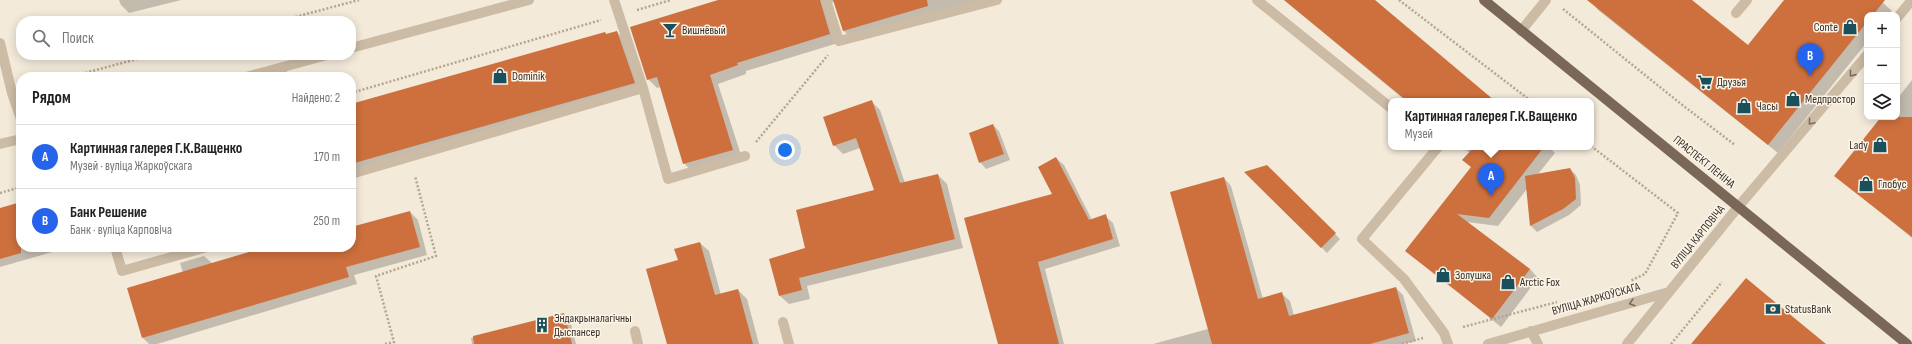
<!DOCTYPE html>
<html lang="ru">
<head>
<meta charset="utf-8">
<style>
	body { margin:0; font-family:"Sofia Sans Condensed",sans-serif; background:#f2f2f2; color:#222 }
	.controls { position:absolute; right:12px; top:12px; display:grid; overflow:hidden; border-radius:8px; box-shadow:0 2px 10px #0003 }
	.controls button { width:36px; height:36px; display:grid; place-items:center; padding:0; border:0; border-bottom:1px solid #e0e0e0; background:#fff; color:#222; font:20px sans-serif }
	.you { position:absolute; left:785px; top:150px; width:14px; height:14px; margin:-10px; border:3px solid #fff; border-radius:50%; background:#1a73e8; box-shadow:0 0 0 6px #1a73e833 }
	.badge { display:grid; place-items:center; width:26px; height:26px; border-radius:50%; background:#2563eb; color:#fff; font-size:13px; font-weight:700 }
	.pin { position:absolute; translate:-50% -33px; filter:drop-shadow(0 1px 2px #0008) }
	.pin::after { content:''; position:absolute; top:21px; width:14px; height:12px; background:inherit; clip-path:polygon(0 0,100% 0,50% 100%) }
	.popup { position:absolute; left:1388px; top:98px; width:206px; height:52px; box-sizing:border-box; display:grid; place-content:center; border-radius:8px; background:#fff; filter:drop-shadow(0 1px 3px #0005); font-size:13px; white-space:nowrap; color:#767676 }
	.popup b { font-size:15px; color:#222 }
	.popup::after { content:''; position:absolute; left:50%; top:100%; margin-left:-8px; border:8px solid transparent; border-top-color:#fff }
	.list { margin:0; padding:0; list-style:none }
	h2 { display:flex; justify-content:space-between; align-items:center; height:52px; margin:0; padding:0 16px; font-size:17px }
	h2 small { font-size:13px; font-weight:400; color:#767676 }
	.list li { display:grid; grid-template-columns:26px 1fr auto; gap:12px; align-items:center; box-sizing:border-box; height:64px; padding:0 16px; border-top:1px solid #e0e0e0 }
	.list b { display:block; font-size:15px; white-space:nowrap }
	.list p { margin:0; font-size:13px; white-space:nowrap; color:#767676 }
	.list em { font-size:13px; font-style:normal; color:#767676 }
	.icon { flex:none; width:22px; height:22px; fill:none; stroke:currentColor; stroke-width:2; stroke-linecap:round; stroke-linejoin:round }
	.map { position:relative; flex:none; width:1912px; height:344px; overflow:hidden }
	.search { position:absolute; background:#fff; box-shadow:0 2px 10px #0003; left:16px; top:16px; width:340px; height:44px; display:flex; align-items:center; gap:10px; box-sizing:border-box; padding:0 14px; border-radius:16px; color:#767676; font-size:15px }
	.panel { position:absolute; background:#fff; box-shadow:0 2px 10px #0003; left:16px; top:72px; width:340px; height:180px; border-radius:16px }
	.map>svg:first-child { display:block }
	.shadow { fill:#0003 }
	.building { fill:#cd703e }
	.lines { fill:none; stroke-linecap:round; stroke-linejoin:round }
	.path { stroke:#b8a58f; stroke-width:2.5; stroke-dasharray:2 2; stroke-linecap:butt }
	.service { stroke:#ccbba5; stroke-width:10 }
	.tertiary { stroke:#ccbba5; stroke-width:10 }
	.primary { stroke:#7a6757; stroke-width:10 }
	.oneway { stroke:#7a6d60 }
	.labels { text-anchor:middle; dominant-baseline:central; stroke-width:3; stroke-linejoin:round; paint-order:stroke }
	.poi-label { font-size:12px; fill:#372e27; stroke:#fbf4e7; text-anchor:start }
	.street-label { font-size:12px; fill:#372e27; stroke:#fbf4e7 }
</style>
</head>
<body>
<div class="map">
<svg width="1912" height="344" viewBox="0 0 1912 344">
	<rect width="100%" height="100%" fill="#f3eada"/>
	<path class="shadow" d="M 119,0 L 181,0 L 129,13 L 121,5 Z
		M 718,0 L 990,0 L 852,39 L 843,30 L 835,2 L 833,2 L 830,5 L 838,43 L 746,71 L 746,74 L 718,84 L 742,158 L 692,172 L 684,163 L 661,87 L 657,88 L 648,79 Z
		M 1284,0 L 1374,0 L 1495,101 L 1406,101 Z
		M 1590,0 L 1690,0 L 1748,46 L 1785,0 L 1880,0 L 1892,11 L 1888,15 L 1867,15 L 1867,42 L 1778,153 L 1598,10 Z
		M 617,32 L 626,41 L 643,92 L 351,175 L 351,105 L 605,33 L 607,35 Z
		M 1912,80 L 1912,238 L 1836,176 L 1883,117 L 1897,117 L 1897,99 Z
		M 872,102 L 880,110 L 905,183 L 938,175 L 947,184 L 963,248 L 807,286 L 810,299 L 789,304 L 780,296 L 875,191 L 860,148 L 843,154 L 834,145 Z
		M 993,125 L 999,131 L 1010,160 L 986,169 L 980,162 Z
		M 1462,147 L 1549,147 L 1555,153 L 1538,174 L 1570,169 L 1576,175 L 1580,185 L 1581,205 L 1569,215 L 1537,232 L 1531,226 L 1527,189 L 1498,226 L 1467,222 L 1530,269 L 1538,278 L 1501,327 L 1406,250 L 1472,168 L 1464,160 L 1470,153 Z
		M 1056,158 L 1064,165 L 1092,220 L 1105,216 L 1113,223 L 1120,246 L 1045,269 L 1064,344 L 999,344 L 1054,195 Z
		M 1267,166 L 1340,239 L 1327,253 L 1246,172 Z
		M 1224,178 L 1231,186 L 1263,299 L 1282,294 L 1290,301 L 1294,316 L 1396,288 L 1403,295 L 1416,341 L 1403,344 L 1153,344 L 1208,329 Z
		M 21,204 L 21,247 L 70,247 L 0,267 L 0,210 Z
		M 410,212 L 418,220 L 427,255 L 354,275 L 357,284 L 157,344 L 149,344 L 143,338 L 128,289 L 183,273 L 180,263 L 204,256 L 213,264 L 269,247 L 351,247 L 351,228 Z
		M 700,243 L 709,251 L 721,295 L 738,290 L 747,299 L 759,344 L 668,344 L 679,261 Z
		M 175,247 L 206,247 L 182,255 Z
		M 564,314 L 570,320 L 576,344 L 472,344 L 471,338 Z"/>
	<path class="building" d="M 718,0 L 820,0 L 830,34 L 737,63 L 738,65 L 710,75 L 733,150 L 683,164 L 657,77 L 647,80 L 630,27 Z
		M 833,0 L 927,0 L 928,6 L 843,31 Z
		M 1284,0 L 1375,0 L 1495,101 L 1407,101 Z
		M 1587,0 L 1692,0 L 1748,45 L 1784,0 L 1885,0 L 1873,15 L 1867,15 L 1867,22 L 1768,145 Z
		M 617,31 L 635,83 L 351,164 L 351,104 L 605,32 L 606,34 Z
		M 872,100 L 900,183 L 938,174 L 955,239 L 799,278 L 802,290 L 779,296 L 769,259 L 805,248 L 796,210 L 874,190 L 856,138 L 833,146 L 823,117 Z
		M 1881,117 L 1912,117 L 1912,237 L 1834,176 Z
		M 993,124 L 1004,154 L 979,163 L 969,133 Z
		M 1474,147 L 1544,147 L 1489,218 L 1457,214 L 1530,269 L 1492,319 L 1405,251 L 1471,167 L 1462,160 Z
		M 1056,157 L 1089,220 L 1106,214 L 1113,239 L 1038,262 L 1059,344 L 998,344 L 964,218 L 1052,194 L 1038,167 Z
		M 1267,165 L 1336,233 L 1321,248 L 1244,172 Z
		M 1570,168 L 1575,178 L 1576,199 L 1563,209 L 1530,226 L 1525,176 Z
		M 1224,177 L 1258,299 L 1282,292 L 1289,316 L 1396,287 L 1409,333 L 1370,344 L 1212,344 L 1170,192 Z
		M 21,202 L 21,253 L 0,259 L 0,208 Z
		M 410,211 L 420,247 L 346,267 L 349,277 L 142,338 L 127,288 L 266,247 L 351,247 L 351,227 Z
		M 700,242 L 715,295 L 738,289 L 753,344 L 667,344 L 646,269 L 678,260 L 674,249 Z
		M 1746,278 L 1787,312 L 1826,344 L 1691,344 Z
		M 564,313 L 572,344 L 474,344 L 473,336 Z"/>
	<g class="lines">
		<path class="path" d="M 1399,0 L 1531,101
			M 1563,9 L 1681,104 L 1735,145
			M 637,10 L 671,0
			M 280,21 L 359,0
			M 70,77 L 152,55
			M 351,93 L 601,20
			M 756,142 L 828,55
			M 1591,146 L 1678,213 L 1645,274 L 1630,281
			M 0,193 L 21,187
			M 1463,327 L 1557,302
			M 385,344 L 394,342 L 376,276 L 436,256 L 415,176
			M 1402,344 L 1423,338
			M 1671,344 L 1722,282"/>
		<path class="service" d="M 826,0 L 839,41 L 997,0
			M 1257,0 L 1391,108
			M 1736,13 L 1747,0
			M 1521,31 L 1546,0
			M 0,43 L 12,93 L 21,119
			M 281,68 L 283,77
			M 643,88 L 668,179 L 745,156
			M 1438,147 L 1362,239 L 1404,279 L 1444,333 L 1448,344
			M 351,174 L 643,88 L 614,0
			M 115,247 L 122,271 L 207,247
			M 783,322 L 789,344
			M 635,331 L 638,344"/>
		<path class="tertiary" d="M 1897,18 L 1912,0
			M 351,48 L 529,0
			M 246,77 L 327,55
			M 0,144 L 21,139
			M 1531,331 L 1538,344
			M 1488,344 L 1669,292
			M 1627,344 L 1738,207 L 1867,55"/>
		<path class="primary" d="M 1484,0 L 1907,344"/>
	</g>
	<defs><path id="oneway-chevron" d="M-2-3.5L2.5 0L-2 3.5" fill="none" stroke-width="1.6" stroke-linecap="round" stroke-linejoin="round"/></defs>
	<g class="oneway">
		<use href="#oneway-chevron" transform="translate(1852 74) rotate(129)"/>
		<use href="#oneway-chevron" transform="translate(1811 122) rotate(130)"/>
		<use href="#oneway-chevron" transform="translate(1632 303) rotate(164)"/>
	</g>
	<defs>
		<g id="shop-bare" transform="scale(1.2)"><path d="M-5-2.5h2.3a2.7 3.5 0 0 1 5.4 0H5L5.5 6h-11ZM-1.5-2.5h3a1.5 2.3 0 0 0-3 0Z" fill="#1a505c" stroke="#fbf4e7" stroke-width="2.5" paint-order="stroke"/></g>
		<g id="bar-bare" transform="scale(1.2)"><path d="M-6-5H6L.8 .8V4.5H3.5V6h-7V4.5H-.8V.8Z" fill="#1a505c" stroke="#fbf4e7" stroke-width="2.5" paint-order="stroke"/></g>
		<g id="supermarket-bare" transform="scale(1.2)"><path d="M-6-5.5h2.5l.6 2H6L4.5 2H-2.5L-4.4-4H-6ZM-1.5 3.2a1.3 1.3 0 1 0 .1 0ZM3 3.2a1.3 1.3 0 1 0 .1 0Z" fill="#1a505c" stroke="#fbf4e7" stroke-width="2.5" paint-order="stroke"/></g>
		<g id="bank-bare" transform="scale(1.2)"><path d="M-6-4H6V4H-6ZM0-2.3a2.3 2.3 0 1 0 0 4.6a2.3 2.3 0 1 0 0-4.6Z" fill="#1a505c" stroke="#fbf4e7" stroke-width="2.5" paint-order="stroke"/></g>
		<g id="building-bare" transform="scale(1.2)"><path d="M-4-6H4V6H1V3H-1V6H-4ZM-2.5-4.3h1.7v1.8h-1.7ZM.8-4.3h1.7v1.8H.8ZM-2.5-1h1.7V.8h-1.7ZM.8-1h1.7V.8H.8Z" fill="#1a505c" stroke="#fbf4e7" stroke-width="2.5" paint-order="stroke"/></g>
	</defs>
	<g fill-rule="evenodd">
		<use href="#shop-bare" x="1850" y="27"/>
		<use href="#bar-bare" x="670" y="30"/>
		<use href="#shop-bare" x="500" y="76"/>
		<use href="#supermarket-bare" x="1705" y="82"/>
		<use href="#shop-bare" x="1793" y="99"/>
		<use href="#shop-bare" x="1744" y="106"/>
		<use href="#shop-bare" x="1880" y="145"/>
		<use href="#shop-bare" x="1866" y="184"/>
		<use href="#shop-bare" x="1443" y="275"/>
		<use href="#shop-bare" x="1508" y="282"/>
		<use href="#bank-bare" x="1773" y="309"/>
		<use href="#building-bare" x="542" y="325"/>
	</g>
	<g class="labels">
		<g class="poi-label">
			<text x="1838" y="27" text-anchor="end">Conte</text>
			<text x="682" y="30">Вишнёвый</text>
			<text x="512" y="76">Dominik</text>
			<text x="1717" y="82">Друзья</text>
			<text x="1805" y="99">Медпростор</text>
			<text x="1756" y="106">Часы</text>
			<text x="1868" y="145" text-anchor="end">Lady</text>
			<text x="1878" y="184">Глобус</text>
			<text x="1455" y="275">Золушка</text>
			<text x="1520" y="282">Arctic Fox</text>
			<text x="1785" y="309">StatusBank</text>
			<text x="554" y="318">Эндакрыналагічны<tspan x="554" dy="14">Дыспансер</tspan></text>
		</g>
		<g class="street-label">
			<text transform="translate(1704 162) rotate(39)">ПРАСПЕКТ ЛЕНІНА</text>
			<text transform="translate(1698 237) rotate(-51)">ВУЛІЦА КАРПОВІЧА</text>
			<text transform="translate(1596 299) rotate(-16)">ВУЛІЦА ЖАРКОЎСКАГА</text>
		</g>
	</g>
</svg>
<div class="controls">
<button>+</button>
<button>−</button>
<button><svg class="icon" aria-label="layers" viewBox="0 0 24 24"><path d="M12 4l9 5-9 5-9-5zM3 14l9 5 9-5"/></svg></button>
</div>
<div class="you"></div>
<div class="pin badge" style="left:1491px;top:196px">A</div>
<div class="popup"><b>Картинная галерея Г.К.Ващенко</b>Музей</div>
<div class="pin badge" style="left:1810px;top:76px">B</div>
<div class="search"><svg class="icon" aria-label="search" viewBox="0 0 24 24"><circle cx="10" cy="10" r="6"/><path d="M15 15l6 6"/></svg>Поиск</div>
<section class="panel">
<h2>Рядом<small>Найдено: 2</small></h2>
<ul class="list">
<li><span class="badge">A</span><div><b>Картинная галерея Г.К.Ващенко</b><p>Музей · вуліца Жаркоўскага</p></div><em>170 m</em></li>
<li><span class="badge">B</span><div><b>Банк Решение</b><p>Банк · вуліца Карповіча</p></div><em>250 m</em></li>
</ul>
</section>
</div>
</body>
</html>
